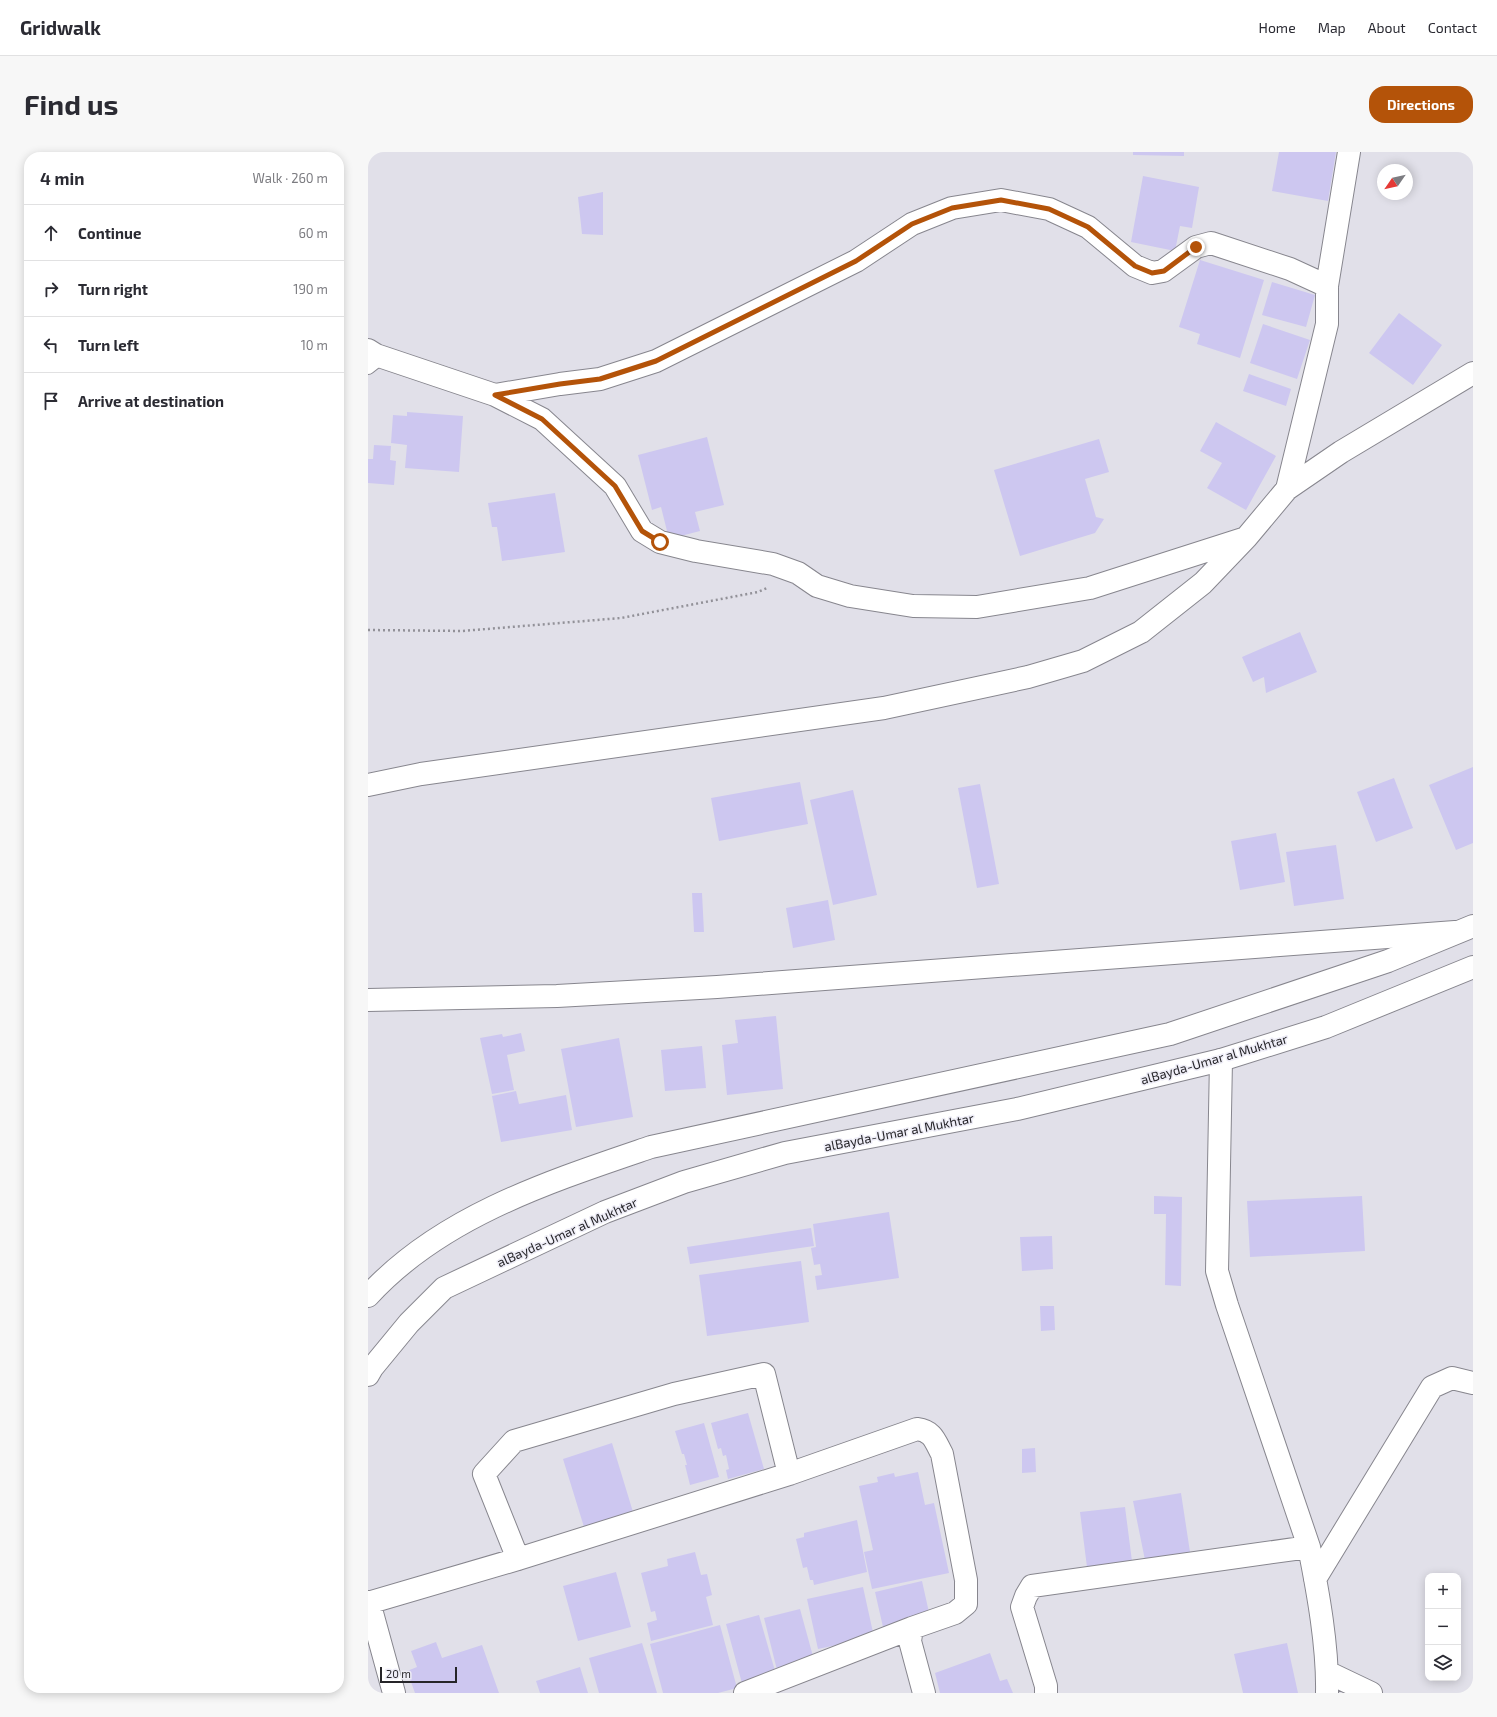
<!DOCTYPE html>
<html lang="en">
<head>
<meta charset="utf-8">
<style>
	body { margin:0; font-family:"Exo 2",sans-serif; background:#f7f7f7; color:#2b2b33 }
	.controls { position:absolute; right:12px; bottom:12px; display:grid; overflow:hidden; border-radius:8px; box-shadow:0 2px 10px #0003 }
	.controls button { width:36px; height:36px; display:grid; place-items:center; padding:0; border:0; border-bottom:1px solid #e1e1e2; background:#fff; color:#2b2b33; font:20px sans-serif }
	.compass { position:absolute; left:1009px; top:12px; width:36px; height:36px; border-radius:50%; background:#fff; box-shadow:0 2px 10px #0003; rotate:236deg }
	.scale { position:absolute; left:12px; bottom:10px; width:77px; box-sizing:border-box; padding-left:4px; border:2px solid #262529; border-top:0; font-size:11px; line-height:14px; white-space:nowrap; color:#262529; -webkit-text-stroke:3px #eeedf7; paint-order:stroke }
	.stop { position:absolute; width:12px; height:12px; margin:-9px; border:3px solid #b45309; border-radius:50%; background:#fff }
	.stop.end { background:#b45309; border-color:#fff; box-shadow:0 1px 4px #0008 }
	.list { margin:0; padding:0; list-style:none }
	h2 { display:flex; justify-content:space-between; align-items:center; height:52px; margin:0; padding:0 16px; font-size:17px }
	h2 small { font-size:13px; font-weight:400; color:#7c7c81 }
	.list li { display:grid; grid-template-columns:26px 1fr auto; gap:12px; align-items:center; box-sizing:border-box; height:56px; padding:0 16px; border-top:1px solid #e1e1e2 }
	.list b { display:block; font-size:15px; white-space:nowrap }
	.list em { font-size:13px; font-style:normal; color:#7c7c81 }
	.icon { flex:none; width:22px; height:22px; fill:none; stroke:currentColor; stroke-width:2; stroke-linecap:round; stroke-linejoin:round }
	.map { position:relative; flex:none; width:1105px; height:1541px; overflow:hidden; border-radius:16px }
	header { display:flex; align-items:center; gap:24px; box-sizing:border-box; height:56px; padding:0 20px; background:#fff; border-bottom:1px solid #e1e1e2 }
	header strong { font-size:19px }
	nav { display:flex; gap:22px; margin-inline-start:auto; font-size:14px }
	.intro { display:flex; align-items:center; justify-content:space-between; box-sizing:border-box; height:96px; padding:0 24px }
	h1 { margin:0; font-size:28px }
	.button { padding:10px 18px; border-radius:16px; background:#b45309; color:#fff; font-size:14px; font-weight:700 }
	main { display:flex; gap:24px; padding:0 24px }
	aside { flex:1; background:#fff; border-radius:16px; box-shadow:0 2px 10px #0003 }
	.map>svg:first-child { display:block }
	.building { fill:#cdc7f0 }
	.lines { fill:none; stroke-linecap:round; stroke-linejoin:round }
	.service-casing { stroke:#87868e; stroke-width:16 }
	.minor-casing { stroke:#87868e; stroke-width:24 }
	.secondary-casing { stroke:#87868e; stroke-width:24 }
	.path { stroke:#929198; stroke-width:2.5; stroke-dasharray:2 3; stroke-linecap:butt }
	.service { stroke:#fff; stroke-width:14 }
	.minor { stroke:#fff; stroke-width:22 }
	.secondary { stroke:#fff; stroke-width:22 }
	.route { stroke:#b45309; stroke-width:5 }
	.labels { text-anchor:middle; dominant-baseline:central; stroke-width:3; stroke-linejoin:round; paint-order:stroke }
	.street-label { font-size:13px; fill:#262529; stroke:#eeedf7 }
</style>
</head>
<body>
<header>
<strong>Gridwalk</strong>
<nav><a>Home</a><a>Map</a><a>About</a><a>Contact</a></nav>
</header>
<div class="intro"><h1>Find us</h1><a class="button">Directions</a></div>
<main>
<aside>
<h2>4 min<small>Walk · 260 m</small></h2>
<ul class="list">
<li><svg class="icon" aria-label="ahead" viewBox="0 0 24 24"><path d="M12 20V5M6 11l6-6 6 6"/></svg><div><b>Continue</b></div><em>60 m</em></li>
<li><svg class="icon" aria-label="right" viewBox="0 0 24 24"><path d="M7 20v-9h11M14 6l5 5-5 5"/></svg><div><b>Turn right</b></div><em>190 m</em></li>
<li><svg class="icon" aria-label="left" viewBox="0 0 24 24"><path d="M17 20v-9H6M10 6l-5 5 5 5"/></svg><div><b>Turn left</b></div><em>10 m</em></li>
<li><svg class="icon" aria-label="arrive" viewBox="0 0 24 24"><path d="M6 21V4h12l-3 4 3 4H6"/></svg><div><b>Arrive at destination</b></div></li>
</ul>
</aside>
<div class="map">
<svg width="1105" height="1541" viewBox="0 0 1105 1541">
	<rect width="100%" height="100%" fill="#e1e0e9"/>
	<path class="building" d="M 765,0 L 816,0 L 816,4 L 765,3 Z
		M 911,0 L 968,0 L 960,49 L 904,39 Z
		M 775,24 L 831,35 L 824,76 L 812,74 L 807,99 L 763,90 Z
		M 235,40 L 235,83 L 214,82 L 210,45 Z
		M 832,108 L 896,128 L 872,206 L 829,192 L 832,182 L 811,175 Z
		M 904,130 L 947,143 L 938,175 L 894,163 Z
		M 1031,161 L 1074,193 L 1045,233 L 1001,201 Z
		M 895,172 L 942,188 L 929,227 L 882,211 Z
		M 881,222 L 923,237 L 918,254 L 875,239 Z
		M 39,260 L 95,264 L 91,320 L 37,316 L 39,293 L 23,291 L 25,263 L 39,264 Z
		M 848,270 L 908,304 L 878,358 L 839,336 L 854,311 L 832,299 Z
		M 339,285 L 356,353 L 327,360 L 332,379 L 301,387 L 293,355 L 284,358 L 270,303 Z
		M 731,287 L 741,320 L 717,327 L 728,365 L 736,367 L 727,381 L 652,404 L 626,318 Z
		M 6,293 L 23,294 L 22,308 L 28,309 L 26,333 L 0,331 L 0,307 L 5,307 Z
		M 187,341 L 197,400 L 134,409 L 129,375 L 124,375 L 120,351 Z
		M 932,480 L 949,520 L 898,541 L 896,525 L 885,530 L 874,505 Z
		M 1105,615 L 1105,691 L 1088,698 L 1061,633 Z
		M 1026,626 L 1045,676 L 1008,690 L 989,640 Z
		M 432,630 L 440,672 L 351,689 L 343,646 Z
		M 612,632 L 631,732 L 609,736 L 590,636 Z
		M 485,638 L 509,743 L 465,753 L 442,648 Z
		M 908,681 L 917,730 L 872,738 L 863,689 Z
		M 968,693 L 976,747 L 926,754 L 918,700 Z
		M 324,741 L 334,741 L 336,780 L 326,780 Z
		M 460,748 L 467,788 L 425,796 L 418,756 Z
		M 408,864 L 415,937 L 359,943 L 354,893 L 370,891 L 367,868 Z
		M 153,881 L 157,899 L 139,903 L 146,938 L 124,942 L 112,886 L 134,882 L 135,885 Z
		M 251,886 L 265,965 L 208,975 L 193,897 Z
		M 334,894 L 338,936 L 297,939 L 293,898 Z
		M 148,939 L 151,952 L 198,943 L 204,978 L 133,990 L 124,944 Z
		M 786,1044 L 814,1045 L 813,1134 L 797,1133 L 798,1062 L 786,1062 Z
		M 994,1044 L 997,1099 L 882,1105 L 879,1049 Z
		M 521,1060 L 531,1126 L 449,1138 L 447,1124 L 454,1123 L 452,1112 L 446,1113 L 443,1096 L 448,1095 L 445,1072 Z
		M 443,1076 L 446,1094 L 322,1112 L 319,1095 Z
		M 684,1084 L 685,1117 L 654,1119 L 652,1085 Z
		M 433,1109 L 441,1170 L 339,1184 L 331,1123 Z
		M 672,1154 L 686,1154 L 687,1178 L 673,1179 Z
		M 380,1261 L 396,1317 L 360,1327 L 358,1318 L 361,1317 L 358,1303 L 355,1304 L 353,1296 L 350,1297 L 343,1271 Z
		M 336,1271 L 351,1325 L 322,1333 L 317,1313 L 319,1313 L 316,1302 L 314,1302 L 307,1279 Z
		M 244,1291 L 265,1360 L 216,1375 L 195,1307 Z
		M 667,1296 L 668,1320 L 654,1321 L 654,1297 Z
		M 550,1320 L 557,1353 L 566,1351 L 581,1421 L 504,1437 L 496,1400 L 505,1398 L 491,1334 L 510,1330 L 509,1325 L 526,1321 L 527,1325 Z
		M 813,1341 L 822,1400 L 777,1408 L 765,1349 Z
		M 757,1355 L 765,1417 L 720,1423 L 712,1360 Z
		M 489,1368 L 499,1420 L 446,1433 L 445,1428 L 442,1428 L 439,1415 L 435,1416 L 428,1387 L 436,1385 L 436,1381 Z
		M 327,1400 L 333,1423 L 339,1422 L 344,1443 L 338,1445 L 345,1473 L 283,1489 L 279,1471 L 289,1468 L 287,1459 L 283,1460 L 273,1421 L 300,1414 L 299,1407 Z
		M 248,1420 L 263,1475 L 210,1489 L 195,1434 Z
		M 554,1429 L 562,1465 L 515,1475 L 507,1440 Z
		M 495,1435 L 506,1485 L 450,1497 L 439,1447 Z
		M 432,1457 L 446,1508 L 409,1518 L 396,1466 Z
		M 391,1463 L 409,1526 L 375,1535 L 358,1472 Z
		M 352,1473 L 369,1536 L 350,1541 L 295,1541 L 282,1492 Z
		M 68,1490 L 74,1506 L 114,1493 L 131,1541 L 47,1541 L 39,1519 L 49,1515 L 43,1499 Z
		M 274,1491 L 289,1541 L 231,1541 L 221,1506 Z
		M 919,1491 L 930,1541 L 875,1541 L 866,1502 Z
		M 622,1501 L 632,1529 L 639,1527 L 645,1541 L 572,1541 L 567,1521 Z
		M 212,1515 L 220,1541 L 172,1541 L 168,1529 Z"/>
	<g class="lines">
		<g class="service-casing">
			<path id="service" d="M 0,215 L 14,204"/>
		</g>
		<g class="minor-casing">
			<path id="minor" d="M 959,134 L 981,0
				M 0,198 L 8,203 L 127,243 L 174,267 L 247,334 L 274,379 L 292,390 L 328,399 L 405,412 L 430,421 L 449,434 L 482,444 L 545,454 L 609,455 L 722,436 L 875,387
				M 127,243 L 192,232 L 232,227 L 288,209 L 488,109 L 544,72 L 584,56 L 633,48 L 681,57 L 720,75 L 767,114 L 784,121 L 795,119 L 828,95 L 843,91 L 922,117 L 959,134 L 959,172 L 919,337
				M 0,633 L 53,622 L 516,556 L 660,525 L 715,509 L 773,480 L 835,431 L 878,386 L 919,337 L 973,300 L 1105,221
				M 0,848 L 189,844 L 349,835 L 1087,780
				M 853,908 L 849,1119 L 859,1153 L 941,1395 C 950,1440 960,1495 959,1541
				M 150,1407 L 116,1322 L 146,1289 L 306,1242 L 396,1222 L 421,1322
				M 947,1427 L 1064,1235 L 1084,1226 L 1105,1231
				M 1,1450 L 26,1541
				M 0,1451 L 150,1407 L 421,1322 L 549,1277 C 565,1279 567,1289 574,1302 L 598,1428 L 598,1452 L 587,1461 L 544,1476 L 542,1489 L 556,1541
				M 959,1520 L 1003,1541
				M 377,1541 L 544,1476
				M 678,1541 L 678,1534 L 654,1455 L 658,1444 L 664,1434 L 941,1395"/>
		</g>
		<g class="secondary-casing">
			<path id="secondary" d="M 0,1144 C 73,1064 183,1029 283,995 L 802,882 L 1020,809 L 1105,774
				M 0,1223 L 4,1216 L 41,1171 L 76,1136 L 237,1060 L 316,1030 L 417,1001 L 649,957 L 853,908 L 958,875 L 1105,815"/>
		</g>
		<path class="path" d="M 0,478 L 94,479 L 253,466 L 390,440 L 399,436"/>
		<use href="#service" class="service"/>
		<use href="#minor" class="minor"/>
		<use href="#secondary" class="secondary"/>
	</g>
	<g class="lines">
		<path class="route" d="M 292,390 L 274,379 L 247,334 L 174,267 L 127,243 L 192,232 L 232,227 L 288,209 L 488,109 L 544,72 L 584,56 L 633,48 L 681,57 L 720,75 L 767,114 L 784,121 L 796,119 L 828,95"/>
	</g>
	<g class="labels">
		<g class="street-label">
			<text transform="translate(846 907) rotate(-16)">alBayda-Umar al Mukhtar</text>
			<text transform="translate(531 980) rotate(-11)">alBayda-Umar al Mukhtar</text>
			<text transform="translate(199 1080) rotate(-24)">alBayda-Umar al Mukhtar</text>
		</g>
	</g>
</svg>
<div class="controls">
<button>+</button>
<button>−</button>
<button><svg class="icon" aria-label="layers" viewBox="0 0 24 24"><path d="M12 4l9 5-9 5-9-5zM3 14l9 5 9-5"/></svg></button>
</div>
<svg class="compass" viewBox="-18 -18 36 36"><path d="M0-13l5 13h-10z" fill="#e53935"/><path d="M0 13l5-13h-10z" fill="#7c7c81"/></svg>
<div class="scale">20 m</div>
<div class="stop" style="left:292px;top:390px"></div>
<div class="stop end" style="left:828px;top:95px"></div>
</div>
</main>
</body>
</html>
